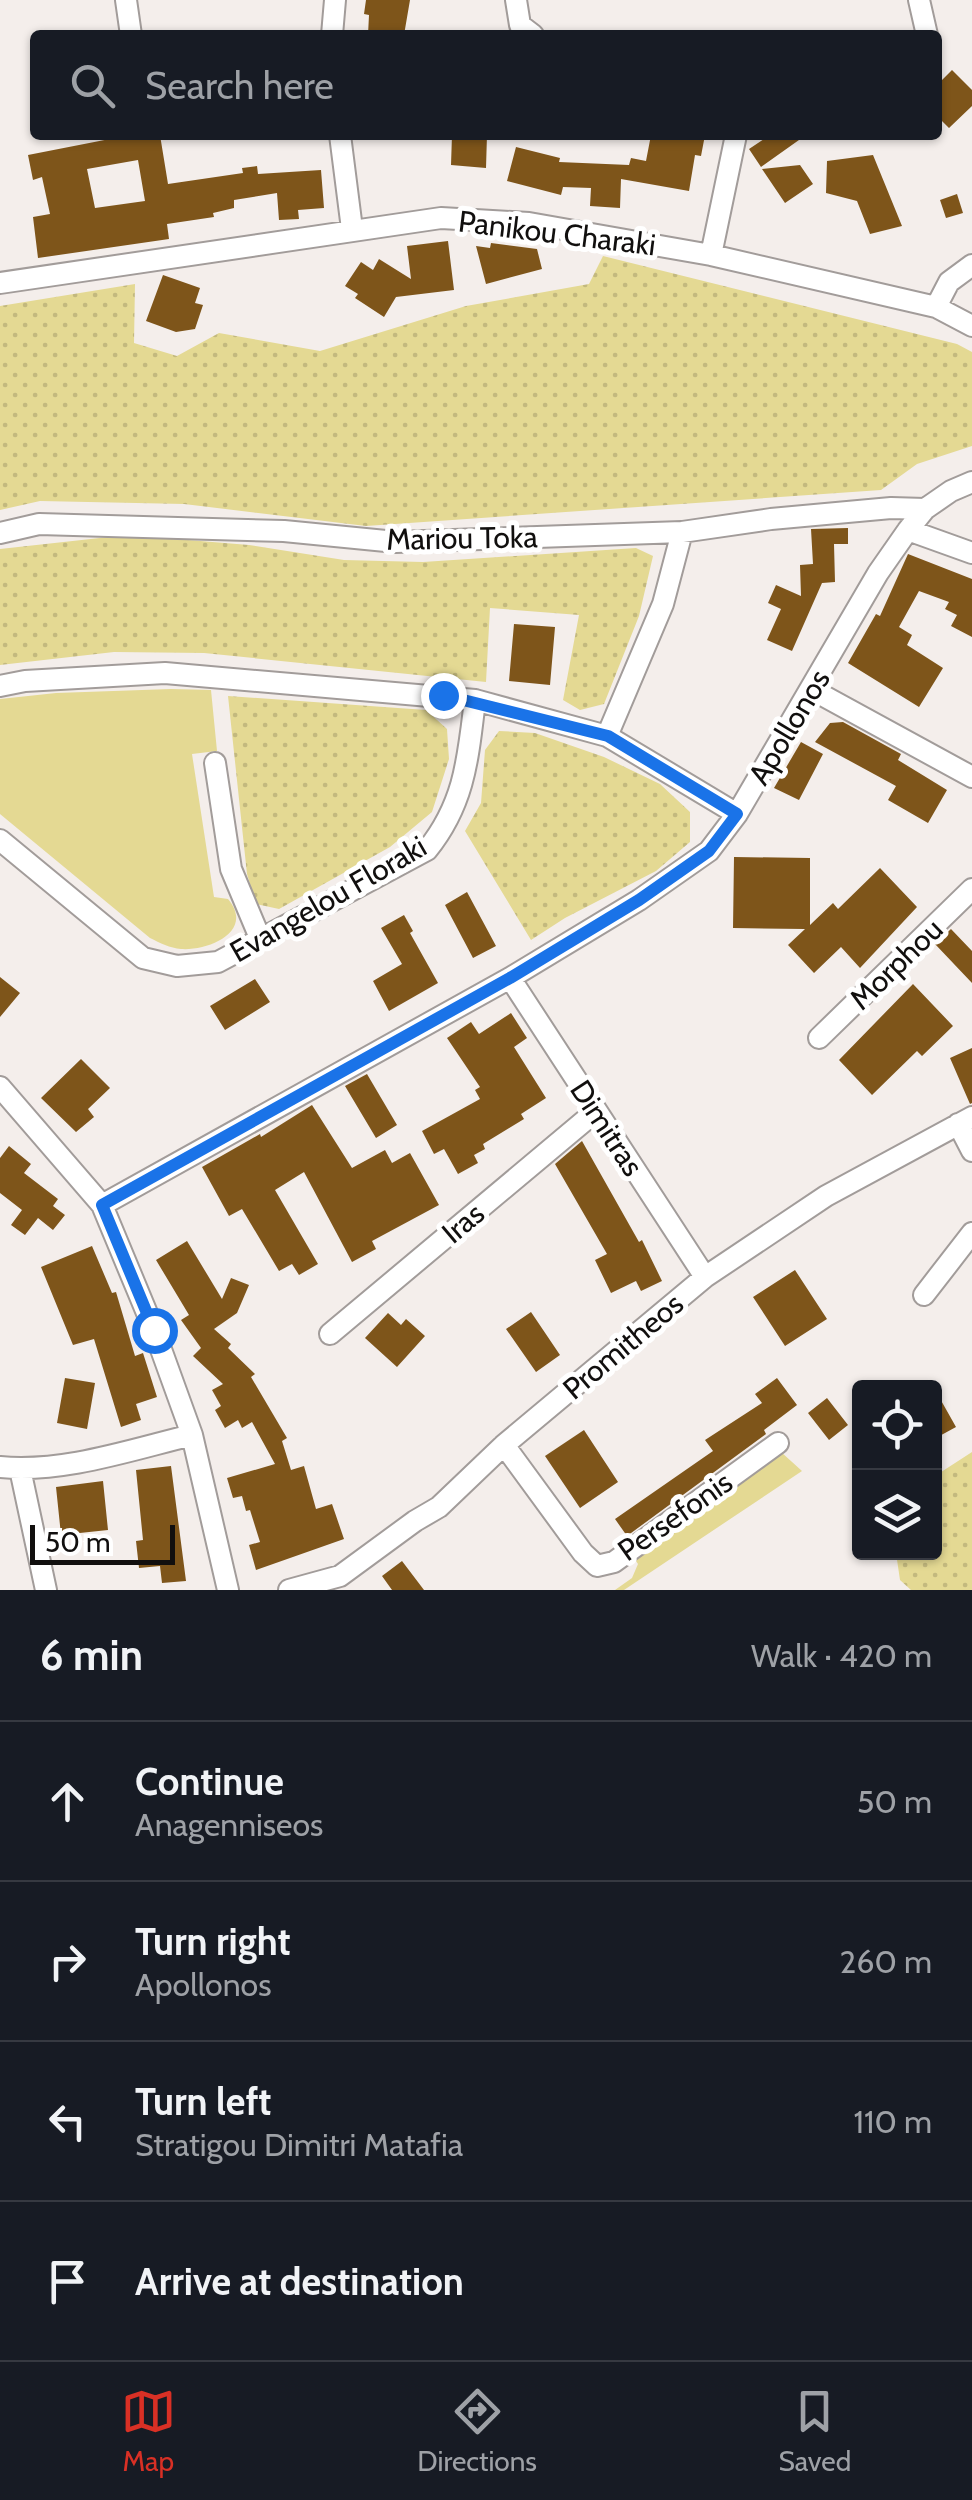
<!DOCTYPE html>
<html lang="en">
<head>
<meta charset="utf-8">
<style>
	body { margin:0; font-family:Cabin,sans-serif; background:#242831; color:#f1f3f6 }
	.controls { position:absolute; right:30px; bottom:30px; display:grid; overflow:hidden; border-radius:10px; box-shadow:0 2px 8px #0004 }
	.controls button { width:90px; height:90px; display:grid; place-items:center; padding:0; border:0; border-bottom:2px solid #363941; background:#171b24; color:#f1f3f6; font:50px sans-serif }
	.scale { position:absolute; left:30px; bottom:25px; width:145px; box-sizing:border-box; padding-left:10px; border:5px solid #110f0e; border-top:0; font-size:28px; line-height:35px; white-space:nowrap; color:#110f0e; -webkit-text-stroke:8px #fff; paint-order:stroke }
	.stop { position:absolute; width:30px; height:30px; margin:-22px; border:8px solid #1a73e8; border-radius:50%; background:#fff }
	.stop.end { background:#1a73e8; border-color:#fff; box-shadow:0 2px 10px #0008 }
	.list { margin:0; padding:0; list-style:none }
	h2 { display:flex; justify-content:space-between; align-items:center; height:130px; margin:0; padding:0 40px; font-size:42px }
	h2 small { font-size:32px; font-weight:400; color:#9ea1a6 }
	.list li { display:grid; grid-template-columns:65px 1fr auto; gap:30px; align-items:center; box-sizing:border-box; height:160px; padding:0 40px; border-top:2px solid #363941 }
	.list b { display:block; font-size:38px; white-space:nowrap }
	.list p { margin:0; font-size:32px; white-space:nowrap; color:#9ea1a6 }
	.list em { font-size:32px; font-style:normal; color:#9ea1a6 }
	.icon { flex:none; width:55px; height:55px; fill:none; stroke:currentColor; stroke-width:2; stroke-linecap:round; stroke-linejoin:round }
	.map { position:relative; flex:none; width:972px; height:1590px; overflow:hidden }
	.search { position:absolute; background:#171b24; box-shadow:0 2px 8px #0004; left:30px; right:30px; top:30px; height:110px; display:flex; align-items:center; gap:25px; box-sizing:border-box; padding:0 35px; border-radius:10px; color:#9ea1a6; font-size:38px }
	.sheet { height:770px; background:#171b24 }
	nav { display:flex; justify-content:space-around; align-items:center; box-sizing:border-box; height:140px; border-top:2px solid #363941; background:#171b24; font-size:28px; color:#9ea1a6 }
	nav a { display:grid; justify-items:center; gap:5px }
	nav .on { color:#d93025 }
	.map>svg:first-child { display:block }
	.grass { fill:url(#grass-dots) }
	.park { fill:#e4d993 }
	.building { fill:#7e551a; fill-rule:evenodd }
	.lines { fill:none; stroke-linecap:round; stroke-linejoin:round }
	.minor-casing { stroke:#a29c9a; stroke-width:24 }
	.minor { stroke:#fff; stroke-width:20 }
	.route { stroke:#1a73e8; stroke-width:12 }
	.labels { text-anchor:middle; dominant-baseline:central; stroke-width:10; stroke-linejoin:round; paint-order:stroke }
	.street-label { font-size:30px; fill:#110f0e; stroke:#fff }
</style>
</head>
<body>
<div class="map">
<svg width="972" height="1590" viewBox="0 0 972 1590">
	<defs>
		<pattern id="grass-dots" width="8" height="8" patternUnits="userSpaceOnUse" patternTransform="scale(2.5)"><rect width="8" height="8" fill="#e4d993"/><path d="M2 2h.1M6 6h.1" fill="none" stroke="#c3b97e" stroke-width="1.8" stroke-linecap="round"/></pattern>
	</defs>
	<rect width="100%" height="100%" fill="#f4eeeb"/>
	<path class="grass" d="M 603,256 L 957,344 L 972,352 L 972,446 L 917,464 L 881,490 L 366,526 L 184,504 L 40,501 L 0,510 L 0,306 L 135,284 L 134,343 L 177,356 L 219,333 L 320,351 L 466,306 L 589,284 Z
		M 127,535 L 249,545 L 344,560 L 423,562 L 636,548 L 653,556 L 639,616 L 604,704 L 580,710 L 563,700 L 579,615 L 490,608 L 486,682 L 204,653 L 114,652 L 0,665 L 0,549 Z
		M 228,696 L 426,710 L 447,729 L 449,759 L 432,812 L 390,847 L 279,909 L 256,904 L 247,874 Z
		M 499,731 L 535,733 L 604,757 L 660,784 L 690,812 L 690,842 L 656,871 L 565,918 L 531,940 L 465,831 L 481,803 L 485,750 Z
		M 972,1452 L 972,1590 L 911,1590 L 900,1580 L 896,1553 L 934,1552 L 935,1476 Z"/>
	<path class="park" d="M 171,689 L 211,690 L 217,751 L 192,754 L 214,897 L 228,899 C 255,931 209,951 181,949 C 170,948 160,943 150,938 L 0,814 L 0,699 L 56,693 Z
		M 781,1452 L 802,1471 L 624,1590 L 615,1590 L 632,1578 L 638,1564 L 634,1558 Z"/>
	<path class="building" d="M 366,0 L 410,0 L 404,35 L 368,35 L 369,15 L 364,14 Z
		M 952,70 L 972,90 L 972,106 L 949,128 L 937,116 L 937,85 Z
		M 130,135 L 160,135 L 168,184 L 243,173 L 242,168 L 257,166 L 258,174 L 321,170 L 324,208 L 298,210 L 299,219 L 279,220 L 277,193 L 234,200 L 234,208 L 213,213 L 214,217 L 167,224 L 169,239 L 38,258 L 33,217 L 50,214 L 42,177 L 33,180 L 28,155 ZM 138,160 L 145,201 L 95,208 L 87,169 Z
		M 452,135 L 487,135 L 486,168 L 451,165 Z
		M 651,135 L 705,135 L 701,156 L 695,155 L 689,191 L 621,179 L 620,208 L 590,206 L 591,188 L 563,187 L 561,195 L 507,181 L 516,147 L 560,158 L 559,162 L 629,165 L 631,158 L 646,161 Z
		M 770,135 L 806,135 L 761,167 L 749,149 Z
		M 873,155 L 902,226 L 870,234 L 857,201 L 826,193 L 827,161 Z
		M 800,165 L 813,184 L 785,203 L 762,169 Z
		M 957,194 L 963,213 L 946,218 L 940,200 Z
		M 448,241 L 454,290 L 396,297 L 384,317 L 355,298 L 358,294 L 345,286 L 361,262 L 373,270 L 379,259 L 411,279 L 407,246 Z
		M 491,243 L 537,249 L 542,269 L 486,284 L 476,246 L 490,248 Z
		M 163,275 L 200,288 L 195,303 L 203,305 L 195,329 L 176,332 L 146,321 Z
		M 848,528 L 848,544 L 834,544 L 835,582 L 822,583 L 792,651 L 767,640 L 781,609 L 768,603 L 776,585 L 801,596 L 800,565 L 813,564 L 811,529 Z
		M 908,554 L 972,579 L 972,637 L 951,626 L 957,615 L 945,609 L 949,602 L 919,591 L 899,627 L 912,635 L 907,645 L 943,668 L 919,707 L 848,663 L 876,614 L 880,616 Z
		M 514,624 L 555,627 L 550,685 L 509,681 Z
		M 843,722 L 901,754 L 898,760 L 947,790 L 928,823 L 888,800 L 896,786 L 815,742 L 830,723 Z
		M 801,742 L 823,754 L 799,800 L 774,788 Z
		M 734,857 L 810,858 L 810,925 L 833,903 L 838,909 L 880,868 L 917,907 L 860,968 L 841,947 L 814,973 L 788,945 L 805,929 L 733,928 Z
		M 467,892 L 496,946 L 473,958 L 445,905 Z
		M 404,915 L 413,931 L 410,933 L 438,983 L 389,1011 L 373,981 L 402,964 L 381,928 Z
		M 951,929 L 972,951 L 972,983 L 935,944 Z
		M 0,977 L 20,993 L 0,1017 Z
		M 255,979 L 270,1002 L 225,1030 L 210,1006 Z
		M 913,984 L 953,1026 L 922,1056 L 917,1051 L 872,1095 L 839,1060 Z
		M 511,1013 L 527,1038 L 514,1047 L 546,1098 L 521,1114 L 524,1119 L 483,1144 L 485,1149 L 474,1155 L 478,1163 L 458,1174 L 444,1149 L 434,1154 L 422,1131 L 480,1099 L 475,1090 L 480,1087 L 447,1038 L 471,1022 L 479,1034 Z
		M 972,1048 L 972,1103 L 970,1104 L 950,1058 Z
		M 81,1059 L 110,1088 L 88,1109 L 94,1117 L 76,1132 L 41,1098 Z
		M 367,1074 L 397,1125 L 376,1138 L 345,1086 Z
		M 312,1105 L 352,1168 L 385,1150 L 392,1163 L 410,1153 L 439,1205 L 372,1241 L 376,1249 L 352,1262 L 304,1172 L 275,1190 L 318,1264 L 299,1275 L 292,1264 L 279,1271 L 242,1209 L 229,1216 L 202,1167 L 260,1134 L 261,1137 Z
		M 582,1141 L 639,1242 L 642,1240 L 662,1281 L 641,1291 L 636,1281 L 611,1293 L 595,1260 L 607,1254 L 555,1164 Z
		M 9,1146 L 31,1164 L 24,1173 L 58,1199 L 53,1206 L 65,1215 L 53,1230 L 38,1218 L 25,1235 L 11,1225 L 22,1210 L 0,1193 L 0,1158 Z
		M 187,1241 L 222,1299 L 231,1278 L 249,1285 L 237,1313 L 214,1329 L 231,1344 L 228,1348 L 255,1374 L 251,1377 L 287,1438 L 282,1441 L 291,1470 L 304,1466 L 316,1509 L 332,1504 L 344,1539 L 256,1570 L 249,1545 L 260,1542 L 250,1510 L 246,1511 L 242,1496 L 233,1498 L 227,1478 L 275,1464 L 252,1422 L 242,1428 L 238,1420 L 225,1428 L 215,1410 L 221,1406 L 212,1390 L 223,1384 L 193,1356 L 201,1348 L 181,1320 L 189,1315 L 156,1260 Z
		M 92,1246 L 112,1293 L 116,1292 L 135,1356 L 143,1353 L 157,1397 L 136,1404 L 141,1420 L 121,1427 L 94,1339 L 73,1345 L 41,1267 Z
		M 795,1270 L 827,1319 L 785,1346 L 753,1297 Z
		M 531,1312 L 560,1355 L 536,1372 L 506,1329 Z
		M 388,1313 L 401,1325 L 406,1319 L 425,1336 L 397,1367 L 365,1338 Z
		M 65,1378 L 95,1383 L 87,1429 L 57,1423 Z
		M 777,1378 L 797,1405 L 764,1430 L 766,1434 L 627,1536 L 615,1519 L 713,1451 L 705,1440 L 762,1403 L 755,1394 Z
		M 934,1388 L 956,1427 L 934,1439 Z
		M 827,1398 L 848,1425 L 829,1440 L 808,1413 Z
		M 584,1430 L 618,1482 L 580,1508 L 545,1456 Z
		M 171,1466 L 186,1581 L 162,1583 L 160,1566 L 139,1568 L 136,1541 L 143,1540 L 136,1470 Z
		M 103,1481 L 108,1530 L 61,1535 L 56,1487 Z
		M 402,1561 L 424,1590 L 392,1590 L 382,1576 Z"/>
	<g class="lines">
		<g class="minor-casing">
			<path id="minor" d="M 126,0 L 131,35
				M 516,0 L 520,25 L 533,35
				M 919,0 L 927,35
				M 332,35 L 335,0
				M 340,135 L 352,229
				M 711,255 L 736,135
				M 0,283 L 441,218 L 529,223 L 711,255 L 936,307 L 949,282 L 972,265
				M 936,307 L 972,326
				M 908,530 L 972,553
				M 0,533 L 39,524 L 284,531 L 396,542 L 682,532 L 771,519 L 891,508 L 925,509
				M 0,686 L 25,681 L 165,673 L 475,700 L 607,736 L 737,814
				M 811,689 L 972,777
				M 607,736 L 663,604 L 682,532
				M 215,763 L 231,869 L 260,938
				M 0,840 L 143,958 L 177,966 L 218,962 L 427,850 C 465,803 468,758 475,700
				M 510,978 L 705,1277
				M 819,1038 L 972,889
				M 0,1087 L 102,1205 L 154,1330 L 192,1435 L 228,1590
				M 958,1124 L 972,1151
				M 102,1205 L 510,978 L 639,900 L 709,851 L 737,814 L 878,573 L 908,530 L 925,509 L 951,491 L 972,482
				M 924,1295 L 972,1233
				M 330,1334 L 595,1112
				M 504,1445 L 583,1553 L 597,1566 L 614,1562 L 778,1443
				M 0,1467 C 64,1473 130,1450 192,1435
				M 20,1469 L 46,1590
				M 289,1590 L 340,1576 L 415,1521 L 439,1507 L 504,1445 L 705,1277 L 826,1196 L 972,1117"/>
		</g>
		<use href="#minor" class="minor"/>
	</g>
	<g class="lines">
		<path class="route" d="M 154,1330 L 102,1205 L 510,978 L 639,900 L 709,851 L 737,814 L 608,736 L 443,695"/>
	</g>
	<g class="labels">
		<g class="street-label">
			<text transform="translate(557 233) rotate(7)">Panikou Charaki</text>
			<text transform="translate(462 538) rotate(-1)">Mariou Toka</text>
			<text transform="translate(789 727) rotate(-59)">Apollonos</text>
			<text transform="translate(328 899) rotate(-30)">Evangelou Floraki</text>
			<text transform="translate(896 964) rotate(-44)">Morphou</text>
			<text transform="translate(607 1128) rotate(57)">Dimitras</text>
			<text transform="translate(463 1223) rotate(-40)">Iras</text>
			<text transform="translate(623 1346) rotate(-40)">Promitheos</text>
			<text transform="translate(675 1516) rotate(-35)">Persefonis</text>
		</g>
	</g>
</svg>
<div class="controls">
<button><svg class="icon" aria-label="locate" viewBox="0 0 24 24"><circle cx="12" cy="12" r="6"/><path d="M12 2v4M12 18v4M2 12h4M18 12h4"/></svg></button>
<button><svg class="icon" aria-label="layers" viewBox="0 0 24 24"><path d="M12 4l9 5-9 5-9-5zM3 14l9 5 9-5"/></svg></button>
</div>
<div class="scale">50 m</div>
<div class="stop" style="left:154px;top:1330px"></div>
<div class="stop end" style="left:443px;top:695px"></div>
<div class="search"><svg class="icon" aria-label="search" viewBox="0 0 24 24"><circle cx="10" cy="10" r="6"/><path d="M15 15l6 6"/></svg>Search here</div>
</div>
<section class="sheet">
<h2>6 min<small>Walk · 420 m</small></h2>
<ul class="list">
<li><svg class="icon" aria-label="ahead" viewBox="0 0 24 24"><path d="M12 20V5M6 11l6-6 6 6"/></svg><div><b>Continue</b><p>Anagenniseos</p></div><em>50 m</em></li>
<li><svg class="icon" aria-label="right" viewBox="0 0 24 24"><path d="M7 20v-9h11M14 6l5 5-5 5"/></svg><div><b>Turn right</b><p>Apollonos</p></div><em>260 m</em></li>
<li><svg class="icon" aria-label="left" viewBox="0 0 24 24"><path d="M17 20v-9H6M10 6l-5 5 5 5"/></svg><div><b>Turn left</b><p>Stratigou Dimitri Matafia</p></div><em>110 m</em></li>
<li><svg class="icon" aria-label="arrive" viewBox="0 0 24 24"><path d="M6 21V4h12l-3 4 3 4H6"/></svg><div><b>Arrive at destination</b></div></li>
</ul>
</section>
<nav>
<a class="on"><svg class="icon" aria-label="map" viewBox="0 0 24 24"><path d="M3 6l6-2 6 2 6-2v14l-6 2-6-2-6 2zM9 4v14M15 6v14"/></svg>Map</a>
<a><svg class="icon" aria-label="directions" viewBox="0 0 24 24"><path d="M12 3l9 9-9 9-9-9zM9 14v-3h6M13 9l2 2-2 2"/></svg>Directions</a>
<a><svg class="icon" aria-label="saved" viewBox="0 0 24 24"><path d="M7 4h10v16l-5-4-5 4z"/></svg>Saved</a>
</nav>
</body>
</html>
